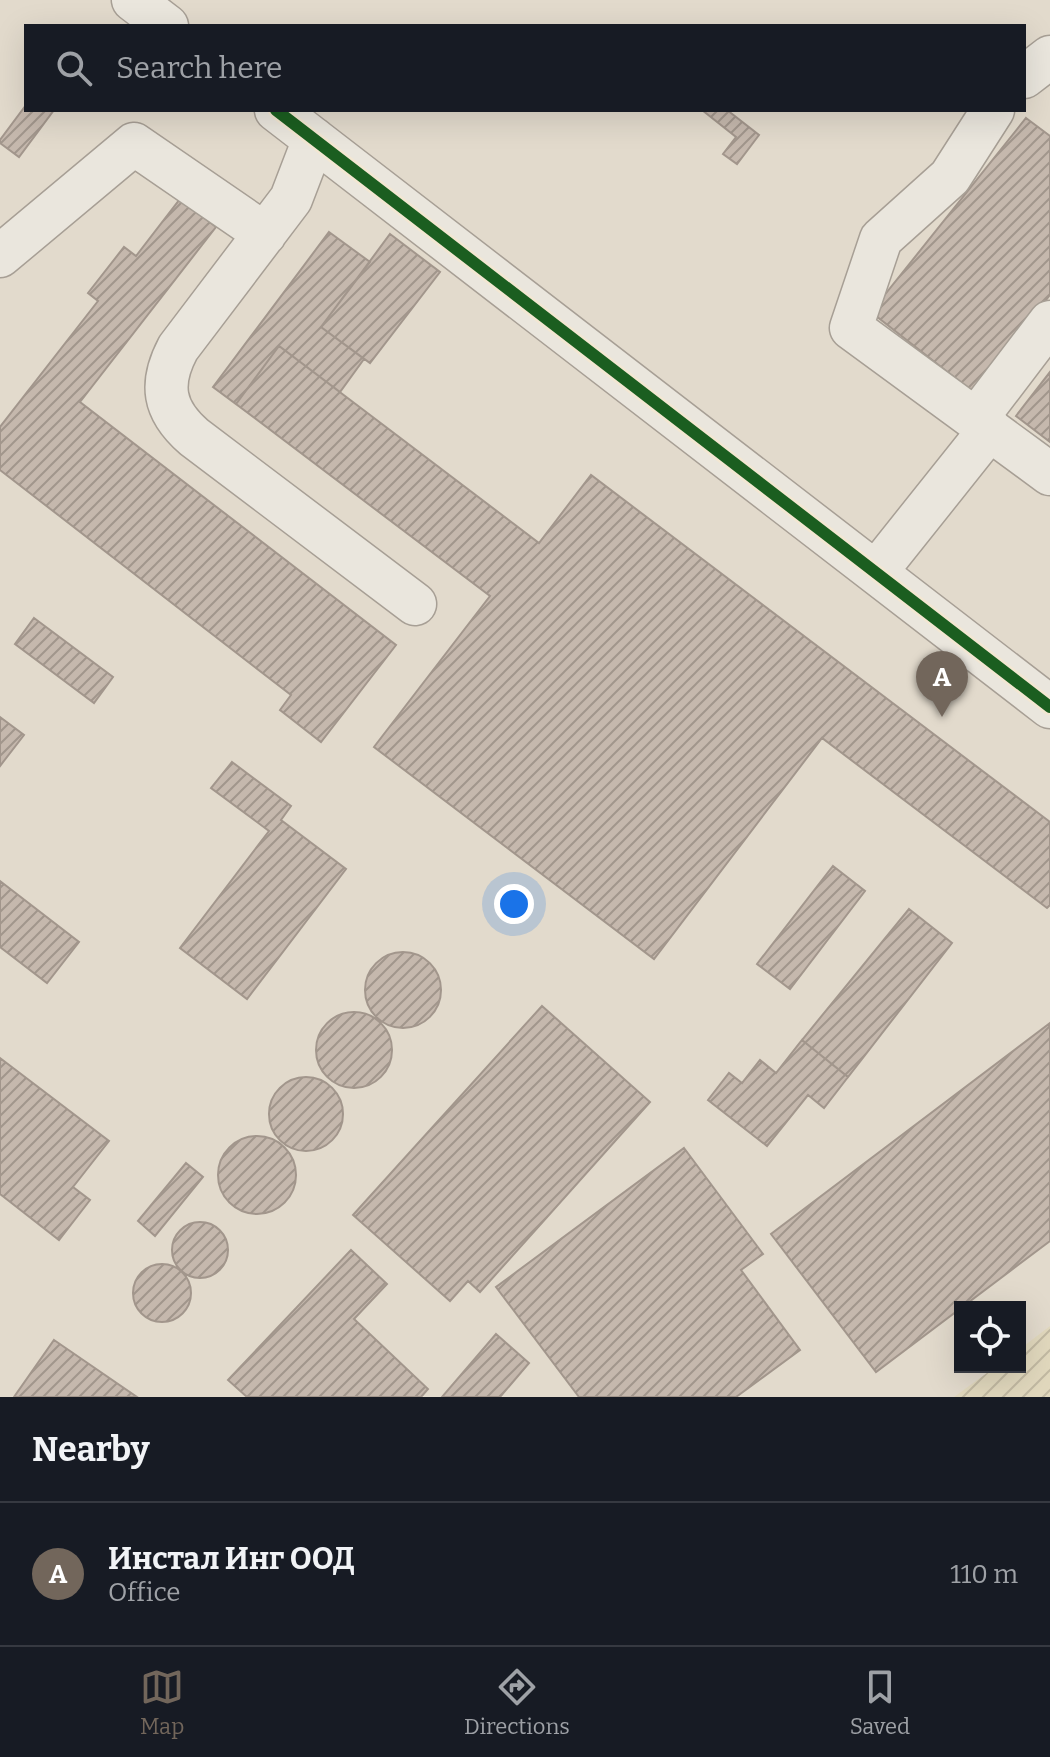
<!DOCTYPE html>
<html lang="en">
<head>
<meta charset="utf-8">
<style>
	body { margin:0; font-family:Bitter,serif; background:#242831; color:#f1f3f6 }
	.controls { position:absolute; right:24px; bottom:24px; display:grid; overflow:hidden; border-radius:0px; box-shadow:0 8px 32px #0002 }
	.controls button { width:72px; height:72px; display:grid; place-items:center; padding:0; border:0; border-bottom:2px solid #363941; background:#171b24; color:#f1f3f6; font:40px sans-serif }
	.you { position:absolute; left:514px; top:904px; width:28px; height:28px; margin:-20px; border:6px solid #fff; border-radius:50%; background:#1a73e8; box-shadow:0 0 0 12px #1a73e833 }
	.badge { display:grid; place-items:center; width:52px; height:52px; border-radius:50%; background:#72665b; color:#fff; font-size:26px; font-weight:700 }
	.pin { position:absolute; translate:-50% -66px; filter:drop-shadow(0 2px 4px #0008) }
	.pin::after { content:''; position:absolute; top:42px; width:28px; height:24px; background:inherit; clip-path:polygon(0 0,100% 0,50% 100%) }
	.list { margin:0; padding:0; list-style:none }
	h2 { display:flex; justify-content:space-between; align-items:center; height:104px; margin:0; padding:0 32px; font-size:34px }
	h2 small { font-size:26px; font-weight:400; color:#9ea1a6 }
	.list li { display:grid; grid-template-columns:52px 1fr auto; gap:24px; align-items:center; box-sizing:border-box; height:144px; padding:0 32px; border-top:2px solid #363941 }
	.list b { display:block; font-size:30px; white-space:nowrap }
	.list p { margin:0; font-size:26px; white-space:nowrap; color:#9ea1a6 }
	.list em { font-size:26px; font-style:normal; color:#9ea1a6 }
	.icon { flex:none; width:44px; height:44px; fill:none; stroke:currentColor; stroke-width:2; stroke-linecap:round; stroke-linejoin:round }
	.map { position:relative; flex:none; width:1050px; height:1397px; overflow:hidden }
	.search { position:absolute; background:#171b24; box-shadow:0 8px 32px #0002; left:24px; right:24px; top:24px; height:88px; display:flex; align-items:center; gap:20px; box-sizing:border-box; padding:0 28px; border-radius:0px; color:#9ea1a6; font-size:30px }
	.sheet { height:248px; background:#171b24 }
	nav { display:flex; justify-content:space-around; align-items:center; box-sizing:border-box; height:112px; border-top:2px solid #363941; background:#171b24; font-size:22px; color:#9ea1a6 }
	nav a { display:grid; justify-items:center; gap:4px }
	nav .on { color:#72665b }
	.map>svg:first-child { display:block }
	.farmland { fill:url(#farmland-furrows) }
	.building { fill:url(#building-hatch); stroke:#a2968c; stroke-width:2 }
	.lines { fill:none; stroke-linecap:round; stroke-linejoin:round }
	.minor-casing { stroke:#a79f95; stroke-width:45 }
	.minor { stroke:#eae6dd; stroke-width:42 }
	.cycleway-casing { stroke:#f3e7d2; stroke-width:17 }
	.cycleway { stroke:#1b5e20; stroke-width:12 }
</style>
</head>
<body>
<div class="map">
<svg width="1050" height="1397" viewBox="0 0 1050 1397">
	<defs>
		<pattern id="farmland-furrows" width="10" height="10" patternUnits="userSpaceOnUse" patternTransform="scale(2)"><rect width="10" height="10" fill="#e1d8bd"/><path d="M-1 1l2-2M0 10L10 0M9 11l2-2" fill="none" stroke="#c2b9a2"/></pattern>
		<pattern id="building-hatch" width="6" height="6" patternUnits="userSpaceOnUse" patternTransform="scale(2)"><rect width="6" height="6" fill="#c5b8ad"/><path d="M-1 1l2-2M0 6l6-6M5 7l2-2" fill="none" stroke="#a1968c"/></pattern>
	</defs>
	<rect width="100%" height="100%" fill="#e2dacc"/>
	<path class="farmland" d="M 1050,1326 L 1050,1397 L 954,1397 L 995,1367 L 1020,1367 L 1020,1349 Z"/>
	<path class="building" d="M 26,105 L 26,110 L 54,110 L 19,157 L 0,143 L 0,140 Z
		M 702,110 L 727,110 L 759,135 L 737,164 L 723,154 L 736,137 Z
		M 1026,118 L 1050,136 L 1050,295 L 973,392 L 871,312 Z
		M 180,199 L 216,227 L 80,402 L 396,645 L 321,742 L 280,710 L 291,695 L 0,470 L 0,427 L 98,301 L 88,293 L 124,247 L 136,256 Z
		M 329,232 L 370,262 L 321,327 L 364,359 L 340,392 L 279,346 L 236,404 L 213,387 Z
		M 390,234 L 440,272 L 370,363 L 321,327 Z
		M 279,346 L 539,543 L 591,475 L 1050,822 L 1050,905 L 1047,908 L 822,738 L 654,959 L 374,747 L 490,596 L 236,404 Z
		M 1050,372 L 1050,442 L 1016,416 Z
		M 34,618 L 113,677 L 94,703 L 15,644 Z
		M 0,717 L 24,735 L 0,766 Z
		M 232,762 L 291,806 L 281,820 L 346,869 L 247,999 L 180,948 L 269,831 L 211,788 Z
		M 833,866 L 865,891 L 790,989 L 757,964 Z
		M 0,881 L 79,942 L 47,983 L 0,947 Z
		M 909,909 L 952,943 L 848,1077 L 802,1040 Z
		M365 990a38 38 0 1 1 76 0a38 38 0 1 1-76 0Z
		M 542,1006 L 650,1102 L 480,1292 L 468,1281 L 450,1301 L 353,1215 Z
		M316 1050a38 38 0 1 1 76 0a38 38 0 1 1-76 0Z
		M 1050,1023 L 1050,1241 L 876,1372 L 771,1234 Z
		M 802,1040 L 848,1077 L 824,1108 L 808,1095 L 767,1146 L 708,1100 L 729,1073 L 742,1083 L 760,1060 L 776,1073 Z
		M 0,1058 L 109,1141 L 73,1187 L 90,1200 L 59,1240 L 0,1194 Z
		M269 1114a37 37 0 1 1 74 0a37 37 0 1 1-74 0Z
		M218 1175a39 39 0 1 1 78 0a39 39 0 1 1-78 0Z
		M 684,1148 L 763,1254 L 741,1270 L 800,1350 L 736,1397 L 579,1397 L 496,1287 Z
		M 186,1163 L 203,1177 L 155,1236 L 138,1221 Z
		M172 1250a28 28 0 1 1 56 0a28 28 0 1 1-56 0Z
		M 351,1250 L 387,1284 L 354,1319 L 428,1389 L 421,1397 L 247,1397 L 228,1380 Z
		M133 1293a29 29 0 1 1 58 0a29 29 0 1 1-58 0Z
		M 496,1334 L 529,1363 L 500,1397 L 442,1397 Z
		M 54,1340 L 137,1397 L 14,1397 Z"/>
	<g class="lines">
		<g class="minor-casing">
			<path id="minor" d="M 133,0 L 167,26
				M 1024,77 L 1050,57
				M 276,110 L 1050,707
				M 993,110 L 950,177 L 881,239 L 851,328 L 1050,474
				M 314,139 L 291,199 L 178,348 C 159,384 163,410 194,437 L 415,604
				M 0,256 L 134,144 L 265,234
				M 976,419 L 1050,322
				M 876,572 L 990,429"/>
		</g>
		<use href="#minor" class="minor"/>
		<g class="cycleway-casing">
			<path id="cycleway" d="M 276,110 L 1050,707"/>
		</g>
		<use href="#cycleway" class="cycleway"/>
	</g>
</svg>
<div class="controls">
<button><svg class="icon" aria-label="locate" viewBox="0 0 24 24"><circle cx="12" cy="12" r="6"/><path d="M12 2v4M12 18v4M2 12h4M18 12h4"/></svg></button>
</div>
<div class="you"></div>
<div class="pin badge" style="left:942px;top:717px">A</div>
<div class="search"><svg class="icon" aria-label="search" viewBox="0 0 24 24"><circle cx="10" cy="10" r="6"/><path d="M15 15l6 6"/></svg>Search here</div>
</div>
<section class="sheet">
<h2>Nearby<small></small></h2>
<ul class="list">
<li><span class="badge">A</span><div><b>Инстал Инг ООД</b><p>Office</p></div><em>110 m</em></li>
</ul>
</section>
<nav>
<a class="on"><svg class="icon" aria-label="map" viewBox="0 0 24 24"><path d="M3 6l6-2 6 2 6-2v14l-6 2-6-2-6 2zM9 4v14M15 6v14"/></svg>Map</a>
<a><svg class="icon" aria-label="directions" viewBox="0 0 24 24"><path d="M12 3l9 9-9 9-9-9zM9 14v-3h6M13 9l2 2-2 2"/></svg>Directions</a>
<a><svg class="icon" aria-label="saved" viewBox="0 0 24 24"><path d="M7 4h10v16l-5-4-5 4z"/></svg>Saved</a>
</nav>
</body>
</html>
